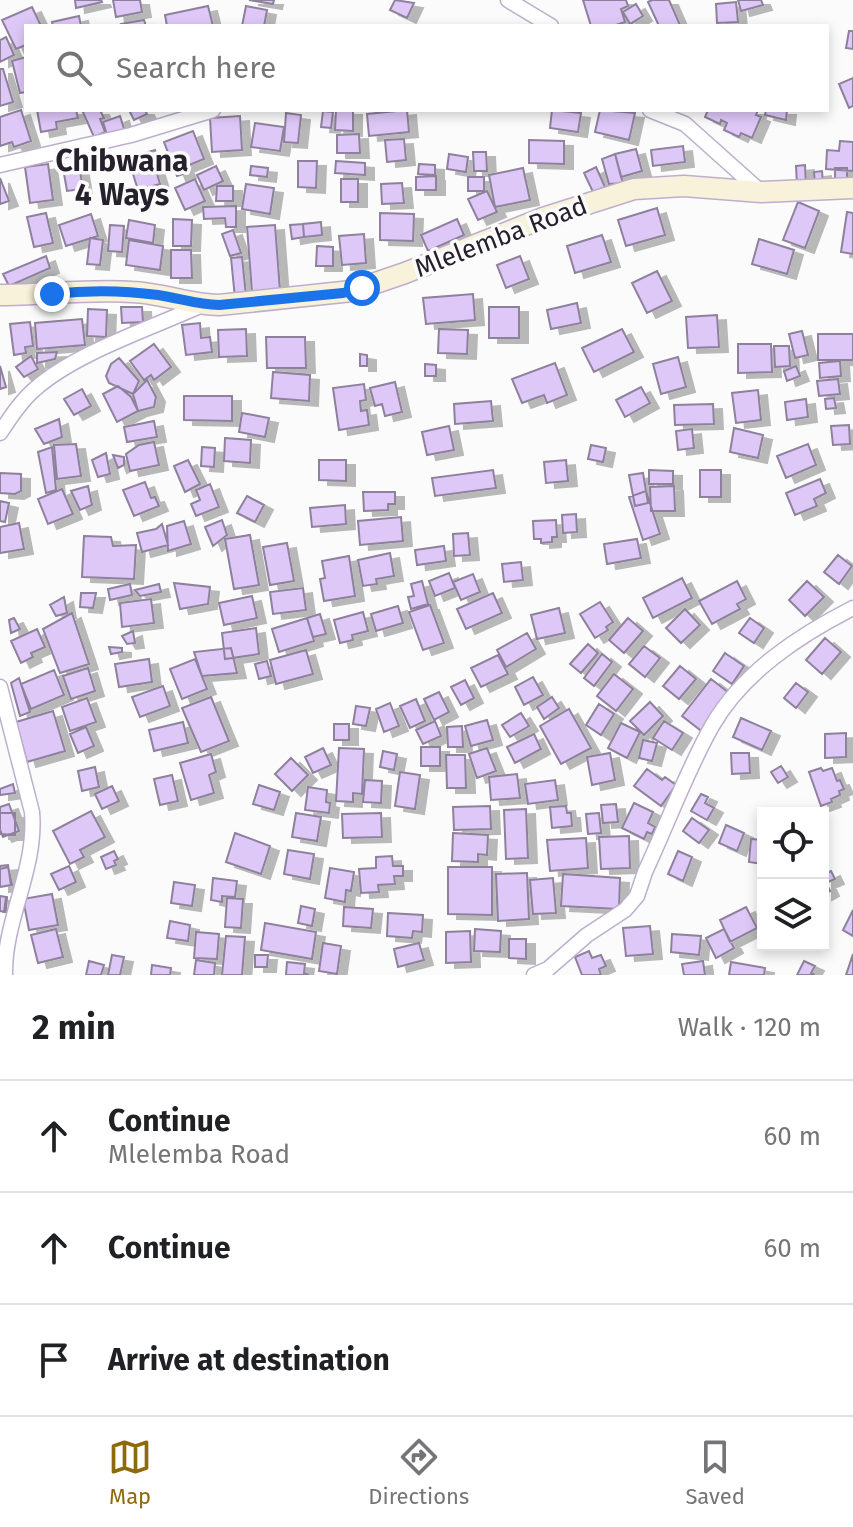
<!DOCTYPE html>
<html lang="en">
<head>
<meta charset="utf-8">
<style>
	body { margin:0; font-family:"Fira Sans",sans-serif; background:#f6f6f6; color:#202124 }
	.controls { position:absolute; right:24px; bottom:24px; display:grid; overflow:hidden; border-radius:0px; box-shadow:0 4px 12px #0003 }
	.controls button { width:72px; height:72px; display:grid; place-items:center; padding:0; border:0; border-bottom:2px solid #e0e0e0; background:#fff; color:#202124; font:40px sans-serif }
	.stop { position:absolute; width:24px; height:24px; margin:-18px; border:6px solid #1a73e8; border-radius:50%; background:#fff }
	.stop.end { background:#1a73e8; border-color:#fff; box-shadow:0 2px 8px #0008 }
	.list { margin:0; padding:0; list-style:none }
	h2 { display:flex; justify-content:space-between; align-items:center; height:104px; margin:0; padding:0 32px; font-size:34px }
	h2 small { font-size:26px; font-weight:400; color:#757577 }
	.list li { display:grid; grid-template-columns:52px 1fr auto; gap:24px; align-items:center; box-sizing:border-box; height:112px; padding:0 32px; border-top:2px solid #e0e0e0 }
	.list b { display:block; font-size:30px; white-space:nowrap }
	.list p { margin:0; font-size:26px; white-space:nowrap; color:#757577 }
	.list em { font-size:26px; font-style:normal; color:#757577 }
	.icon { flex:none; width:44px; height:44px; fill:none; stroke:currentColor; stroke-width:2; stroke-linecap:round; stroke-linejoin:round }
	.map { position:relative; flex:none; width:853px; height:975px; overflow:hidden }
	.search { position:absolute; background:#fff; box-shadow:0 4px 12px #0003; left:24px; right:24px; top:24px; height:88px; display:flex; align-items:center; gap:20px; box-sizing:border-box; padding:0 28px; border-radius:0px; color:#757577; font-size:30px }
	.sheet { height:440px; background:#fff }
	nav { display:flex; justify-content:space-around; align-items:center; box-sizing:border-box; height:112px; border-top:2px solid #e0e0e0; background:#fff; font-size:22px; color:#757577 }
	nav a { display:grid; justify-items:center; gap:4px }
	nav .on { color:#8e6a0d }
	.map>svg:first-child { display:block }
	.building { fill:#dec8f8; stroke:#8e819c; stroke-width:2; filter:url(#shadow) }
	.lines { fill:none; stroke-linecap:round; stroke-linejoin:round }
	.street-casing { stroke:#bdafcc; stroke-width:17 }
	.secondary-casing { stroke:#bdafcc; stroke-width:23 }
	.street { stroke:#fff; stroke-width:14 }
	.secondary { stroke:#f9f2db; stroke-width:20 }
	.route { stroke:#1a73e8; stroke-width:10 }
	.labels { text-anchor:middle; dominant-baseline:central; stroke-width:7; stroke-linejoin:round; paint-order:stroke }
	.street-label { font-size:26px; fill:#25202b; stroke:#fbfbfb }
	.quarter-label { font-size:30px; font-weight:bold; fill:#25202b; stroke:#fbfbfb }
</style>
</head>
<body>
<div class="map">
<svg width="853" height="975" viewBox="0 0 853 975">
	<defs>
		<filter id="shadow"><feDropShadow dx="9" dy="5" stdDeviation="0" flood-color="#0004"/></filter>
	</defs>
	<rect width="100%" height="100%" fill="#fbfbfb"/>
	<path class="building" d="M 75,0 L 101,0 L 102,2 L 76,8 Z
		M 113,0 L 140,0 L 142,12 L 116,17 Z
		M 249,0 L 274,0 L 273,4 Z
		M 395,0 L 414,3 L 407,18 L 390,10 Z
		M 583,0 L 626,0 L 628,6 L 621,9 L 625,22 L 613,26 L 591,26 Z
		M 652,0 L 669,0 L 680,25 L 659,26 L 648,2 Z
		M 738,0 L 761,0 L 763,5 L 741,11 Z
		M 736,2 L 738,22 L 717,23 L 716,4 Z
		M 636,4 L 643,16 L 630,24 L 623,12 Z
		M 208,6 L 213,26 L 167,26 L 165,15 Z
		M 246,6 L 267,10 L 264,26 L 242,26 Z
		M 32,7 L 41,26 L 26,26 L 26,45 L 16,49 L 2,20 Z
		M 79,16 L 81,26 L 53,26 L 52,22 Z
		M 144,20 L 146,26 L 122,26 L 121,24 Z
		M 849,31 L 853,31 L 853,49 L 846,48 Z
		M 6,37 L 14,55 L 0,62 L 0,40 Z
		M 26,57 L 26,92 L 20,93 L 12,61 Z
		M 0,69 L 3,69 L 13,102 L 0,106 Z
		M 853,78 L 853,106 L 849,108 L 839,84 Z
		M 21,110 L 31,141 L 14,147 L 12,142 L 0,146 L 0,117 Z
		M 37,110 L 76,110 L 78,118 L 56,122 L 57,129 L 41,132 Z
		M 82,110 L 100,110 L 104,118 L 100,119 L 105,132 L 94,137 Z
		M 129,110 L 145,110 L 147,114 L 134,120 Z
		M 336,110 L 353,110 L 353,131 L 335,130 Z
		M 407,110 L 409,132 L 369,136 L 367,114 Z
		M 552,110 L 581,113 L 578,132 L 550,128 Z
		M 600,110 L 635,113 L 629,140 L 595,132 Z
		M 708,110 L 758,110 L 756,115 L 761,117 L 752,138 L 741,133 L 739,137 L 724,130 L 727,123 L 721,120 L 720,124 L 705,117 Z
		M 766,110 L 787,110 L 786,120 L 765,115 Z
		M 323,111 L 333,112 L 331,128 L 321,127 Z
		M 286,113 L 301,115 L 298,143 L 284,142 Z
		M 120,116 L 125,132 L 108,138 L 103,122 Z
		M 240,116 L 242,150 L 212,152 L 210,118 Z
		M 255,123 L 284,127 L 280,151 L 251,147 Z
		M 193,131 L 204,159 L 184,167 L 187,173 L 177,176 L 164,142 Z
		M 359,134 L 360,153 L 337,153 L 337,135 Z
		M 404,139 L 406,160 L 387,162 L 385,140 Z
		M 529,140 L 564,141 L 564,164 L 529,163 Z
		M 840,141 L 853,142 L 853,171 L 826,169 L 827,150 L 839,151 Z
		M 683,146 L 685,162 L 653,166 L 651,150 Z
		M 636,149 L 642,171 L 621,177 L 615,154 Z
		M 155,150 L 158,162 L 154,163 L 160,184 L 138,190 L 128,158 Z
		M 473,152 L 486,152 L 487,171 L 474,171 Z
		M 449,154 L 468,157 L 466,172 L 447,169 Z
		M 615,154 L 623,183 L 609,184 L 602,159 Z
		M 298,161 L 317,161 L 316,188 L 298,187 Z
		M 336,161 L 365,163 L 365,175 L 335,173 Z
		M 48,164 L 53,200 L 30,203 L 25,167 Z
		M 419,164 L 435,165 L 435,175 L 418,174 Z
		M 79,165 L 83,189 L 67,191 L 63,168 Z
		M 805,165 L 806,185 L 797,185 L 796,166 Z
		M 216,166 L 223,181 L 204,190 L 197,175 Z
		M 251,166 L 268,168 L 267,177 L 250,175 Z
		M 596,167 L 605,187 L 593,192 L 584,173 Z
		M 523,168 L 530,200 L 495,207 L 489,175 Z
		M 835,168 L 847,168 L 847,182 L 835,182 Z
		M 822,171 L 823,183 L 815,184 L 814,172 Z
		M 436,176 L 436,190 L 416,190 L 416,177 Z
		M 468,177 L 484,177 L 484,191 L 468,191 Z
		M 0,178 L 9,201 L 0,204 Z
		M 195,179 L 205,201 L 185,210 L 175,188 Z
		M 341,179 L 358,179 L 358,202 L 341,202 Z
		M 402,183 L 404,203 L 382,204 L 381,184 Z
		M 246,184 L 274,188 L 270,214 L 242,209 Z
		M 217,186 L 233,186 L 233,201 L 216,201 Z
		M 487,191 L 497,212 L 478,220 L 468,199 Z
		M 798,202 L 819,211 L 805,248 L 783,240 Z
		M 236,206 L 236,227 L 226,227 L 225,218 L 204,219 L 203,207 Z
		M 657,208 L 665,235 L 626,246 L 618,220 Z
		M 847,212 L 853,213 L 853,254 L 841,252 Z
		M 46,213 L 53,243 L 34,247 L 27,217 Z
		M 380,213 L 414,214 L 413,241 L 380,240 Z
		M 91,214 L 98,236 L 66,246 L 59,225 Z
		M 173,219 L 192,220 L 191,246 L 173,246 Z
		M 457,219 L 464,235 L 428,251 L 421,235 Z
		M 129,220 L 155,225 L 153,243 L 126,238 Z
		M 321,222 L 322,235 L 304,237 L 303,224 Z
		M 303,224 L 304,237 L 292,239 L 290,225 Z
		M 110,225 L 124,226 L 122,252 L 108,251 Z
		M 275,225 L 280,291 L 252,292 L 247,227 Z
		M 233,230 L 241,253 L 230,256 L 222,234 Z
		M 364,234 L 366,263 L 342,265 L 339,236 Z
		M 602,235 L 611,262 L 575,273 L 567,246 Z
		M 90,238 L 103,240 L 100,265 L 87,264 Z
		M 759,239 L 794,250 L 787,274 L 752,264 Z
		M 129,240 L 163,246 L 160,270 L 126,265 Z
		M 317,246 L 333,247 L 333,266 L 316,266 Z
		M 171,250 L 191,250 L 192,278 L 171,278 Z
		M 46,256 L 50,268 L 9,286 L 3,274 Z
		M 520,256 L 529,279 L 506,288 L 497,265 Z
		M 242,257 L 246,296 L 235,298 L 231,258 Z
		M 657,271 L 672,301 L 647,313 L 632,283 Z
		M 473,294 L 475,320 L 426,324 L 423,298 Z
		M 577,303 L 581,323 L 551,329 L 547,310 Z
		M 121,307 L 142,307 L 143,322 L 122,323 Z
		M 489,307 L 519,307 L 519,338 L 489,338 Z
		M 88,309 L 107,310 L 106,337 L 87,336 Z
		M 717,315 L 719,347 L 688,348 L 686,317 Z
		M 82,319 L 85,345 L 37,349 L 35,323 Z
		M 30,322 L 33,346 L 25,347 L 26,353 L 14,355 L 10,324 Z
		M 200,323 L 201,338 L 210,337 L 212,352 L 186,355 L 182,325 Z
		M 246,329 L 247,356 L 219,357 L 218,330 Z
		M 439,329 L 468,330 L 467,354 L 438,353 Z
		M 622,329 L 634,352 L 594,372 L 582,348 Z
		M 802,331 L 808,355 L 795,358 L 789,334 Z
		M 818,334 L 853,334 L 853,360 L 818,360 Z
		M 266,337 L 305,337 L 306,368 L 267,368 Z
		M 154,344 L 171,367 L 154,380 L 151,375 L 144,380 L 130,361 Z
		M 738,344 L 771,344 L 772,372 L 738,373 Z
		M 774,346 L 789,346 L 790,366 L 775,367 Z
		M 57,352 L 55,359 L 37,363 L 37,353 Z
		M 360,354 L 367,355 L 367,366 L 360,366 Z
		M 31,356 L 38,369 L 24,377 L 16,367 Z
		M 678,357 L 686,387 L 661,394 L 653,364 Z
		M 119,358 L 139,381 L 133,394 L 109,383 L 106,376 L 111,364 Z
		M 840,361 L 841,376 L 820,378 L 819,363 Z
		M 555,363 L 567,395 L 547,403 L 544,395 L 522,403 L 512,379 Z
		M 425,364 L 436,365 L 436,376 L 425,376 Z
		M 0,366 L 6,387 L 0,389 Z
		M 796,366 L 800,376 L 787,381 L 784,371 Z
		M 273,372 L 310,375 L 309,401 L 271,398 Z
		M 838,379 L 840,394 L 819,396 L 817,381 Z
		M 147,380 L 156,397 L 154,407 L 138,411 L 133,394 Z
		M 395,382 L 402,412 L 385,416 L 382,404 L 375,406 L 370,388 Z
		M 364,384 L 366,400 L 360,401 L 361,411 L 367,410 L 369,425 L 339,430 L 333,388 Z
		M 118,386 L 131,397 L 138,411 L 117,422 L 103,394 Z
		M 641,387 L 650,403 L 625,417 L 616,400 Z
		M 82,389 L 91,406 L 74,415 L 64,399 Z
		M 758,390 L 761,420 L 736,423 L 732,393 Z
		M 184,396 L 232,396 L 232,421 L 184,420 Z
		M 834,398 L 836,408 L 826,409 L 825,399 Z
		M 806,399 L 808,417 L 787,420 L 785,402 Z
		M 491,401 L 493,421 L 455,424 L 454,404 Z
		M 713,404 L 714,424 L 675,425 L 674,405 Z
		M 242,413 L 269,418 L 265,437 L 239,432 Z
		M 59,419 L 62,437 L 44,444 L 35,429 Z
		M 154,421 L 157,437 L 127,442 L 124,427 Z
		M 849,425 L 850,444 L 833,445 L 831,426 Z
		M 449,426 L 454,450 L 427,455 L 422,432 Z
		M 734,428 L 763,435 L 758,458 L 730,452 Z
		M 692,429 L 694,448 L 678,450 L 676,431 Z
		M 225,438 L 251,440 L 250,463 L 224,461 Z
		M 154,442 L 159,465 L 130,471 L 126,454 L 139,445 Z
		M 76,444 L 81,476 L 57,479 L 54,445 Z
		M 808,444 L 816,465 L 786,478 L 777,456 Z
		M 591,445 L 606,448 L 603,462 L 588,459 Z
		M 52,447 L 56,490 L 46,493 L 38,452 Z
		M 202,447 L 215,448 L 214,467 L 201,466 Z
		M 106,453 L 110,474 L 98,477 L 92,460 Z
		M 113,455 L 124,457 L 124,465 L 118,468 Z
		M 188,460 L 200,484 L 185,492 L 174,466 Z
		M 319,460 L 346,460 L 346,481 L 319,480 Z
		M 566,460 L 568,481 L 546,483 L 544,462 Z
		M 493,470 L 496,488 L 435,496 L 432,478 Z
		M 649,470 L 673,471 L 673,484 L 649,484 Z
		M 700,470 L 721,470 L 721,497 L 700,497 Z
		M 0,473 L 21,474 L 21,491 L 15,494 L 0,493 Z
		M 643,473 L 648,503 L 635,506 L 629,475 Z
		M 820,479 L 826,493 L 814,499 L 817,506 L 795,515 L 786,493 Z
		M 145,482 L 151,498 L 155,497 L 159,506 L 134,516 L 123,490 Z
		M 210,484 L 219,507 L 196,516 L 191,504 L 200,500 L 196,490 Z
		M 88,486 L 92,505 L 80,510 L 71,491 Z
		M 674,486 L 675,511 L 651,511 L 650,487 Z
		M 62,489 L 73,514 L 48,524 L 38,499 Z
		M 646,491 L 660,534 L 643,540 L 629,497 Z
		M 363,492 L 395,492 L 395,504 L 388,504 L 388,510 L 364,511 Z
		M 247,496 L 264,505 L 255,522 L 237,513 Z
		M 0,501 L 9,503 L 5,522 L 0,521 Z
		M 345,505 L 346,524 L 312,527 L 310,508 Z
		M 576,514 L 577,532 L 563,533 L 562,515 Z
		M 401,517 L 403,541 L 360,545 L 358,521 Z
		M 222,520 L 227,535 L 213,546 L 205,527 Z
		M 556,520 L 557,537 L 552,537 L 552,542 L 541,543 L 541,539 L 534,539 L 533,521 Z
		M 184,521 L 191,544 L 168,551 L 167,526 Z
		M 19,523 L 24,549 L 0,553 L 0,527 Z
		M 162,524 L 168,545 L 142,552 L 137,533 L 156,529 Z
		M 468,533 L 470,555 L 454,556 L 453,534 Z
		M 250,535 L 259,585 L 234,589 L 225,539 Z
		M 84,536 L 111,537 L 113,546 L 136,545 L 134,579 L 82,577 Z
		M 637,539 L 641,558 L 607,564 L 604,544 Z
		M 287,543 L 294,581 L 270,585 L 263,547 Z
		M 444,546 L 446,561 L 417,565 L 415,550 Z
		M 390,553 L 394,576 L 376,579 L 377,584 L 363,586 L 358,560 Z
		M 838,555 L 852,566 L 839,584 L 824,572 Z
		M 349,556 L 355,596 L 324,601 L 320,579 L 325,578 L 322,561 Z
		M 521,562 L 523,580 L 504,582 L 502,564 Z
		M 449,573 L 455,588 L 435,596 L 429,581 Z
		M 473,574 L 480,592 L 461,600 L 453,582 Z
		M 682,578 L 692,598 L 653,618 L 643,598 Z
		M 422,581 L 428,604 L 411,609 L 408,597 L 414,596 L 411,584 Z
		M 737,581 L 746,599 L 737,604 L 740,609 L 712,624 L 699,601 Z
		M 807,581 L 824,597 L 805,616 L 789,600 Z
		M 174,583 L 210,587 L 208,604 L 180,609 Z
		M 130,584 L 132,595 L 110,600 L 108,589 Z
		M 159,584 L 161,592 L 140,596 L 135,590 Z
		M 303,588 L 306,610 L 273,614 L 270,592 Z
		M 81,593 L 96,593 L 93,608 L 80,607 Z
		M 493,593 L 502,613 L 466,629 L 457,609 Z
		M 252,596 L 257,618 L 224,625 L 219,603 Z
		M 64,597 L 67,613 L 56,616 L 50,605 Z
		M 151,599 L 154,623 L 122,627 L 120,603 Z
		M 600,602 L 613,622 L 606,627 L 608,630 L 595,638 L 580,614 Z
		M 430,605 L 444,643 L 423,650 L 409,612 Z
		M 398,606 L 403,623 L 376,631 L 371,614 Z
		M 559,608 L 565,633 L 537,639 L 531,615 Z
		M 685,609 L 700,625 L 681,643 L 666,628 Z
		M 363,612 L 368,631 L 352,635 L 353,640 L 340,643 L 334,620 Z
		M 72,613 L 89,664 L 60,673 L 43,629 Z
		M 320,614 L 326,634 L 313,637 L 307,618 Z
		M 14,618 L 20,629 L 11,633 L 9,620 Z
		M 307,618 L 314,641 L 279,652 L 272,629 Z
		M 628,618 L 643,631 L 624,653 L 609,640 Z
		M 750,618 L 764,628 L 754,643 L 739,633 Z
		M 256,628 L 259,654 L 225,659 L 222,633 Z
		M 37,629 L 45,647 L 31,653 L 33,657 L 21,663 L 11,641 Z
		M 133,631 L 135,643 L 127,644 L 122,636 Z
		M 527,633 L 536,649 L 506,667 L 497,650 Z
		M 825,638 L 841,652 L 822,674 L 806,660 Z
		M 588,644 L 598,653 L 581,673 L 570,664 Z
		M 644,646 L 660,658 L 645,677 L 629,664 Z
		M 109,647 L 122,648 L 122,652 L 111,654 Z
		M 231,648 L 237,673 L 202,676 L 194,652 Z
		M 306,650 L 313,674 L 276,684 L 270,660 Z
		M 725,653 L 744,666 L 732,684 L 713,671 Z
		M 602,654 L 612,662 L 594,686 L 584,678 Z
		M 498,655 L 508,674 L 481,687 L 471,668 Z
		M 149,659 L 152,682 L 119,687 L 115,664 Z
		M 195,659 L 207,689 L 182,699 L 170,669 Z
		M 267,661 L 271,676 L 259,679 L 255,664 Z
		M 680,666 L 696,679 L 679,699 L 663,686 Z
		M 88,668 L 95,691 L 71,699 L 63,676 Z
		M 54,670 L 64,695 L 31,709 L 21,684 Z
		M 614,674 L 633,689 L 616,711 L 597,696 Z
		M 533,677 L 543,695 L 524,705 L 515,687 Z
		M 19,678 L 30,712 L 20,716 L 11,683 Z
		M 711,679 L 729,693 L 704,733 L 682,716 Z
		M 465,680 L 474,698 L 461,705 L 451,687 Z
		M 796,683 L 808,692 L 796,708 L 784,698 Z
		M 163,686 L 170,706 L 140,717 L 132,697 Z
		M 439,692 L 449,712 L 434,720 L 424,699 Z
		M 211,697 L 229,741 L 201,752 L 182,708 Z
		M 552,697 L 559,708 L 544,719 L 537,707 Z
		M 87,698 L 96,722 L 70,731 L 62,707 Z
		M 416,699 L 425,721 L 410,728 L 400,706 Z
		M 650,702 L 663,716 L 644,735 L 630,721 Z
		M 390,703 L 399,726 L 384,732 L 376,709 Z
		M 599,704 L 614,714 L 601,735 L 586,725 Z
		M 356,706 L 370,708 L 366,726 L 353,724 Z
		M 569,709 L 591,748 L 561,764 L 540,726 Z
		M 53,711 L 65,751 L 27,762 L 16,722 Z
		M 521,713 L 529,726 L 510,737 L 502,725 Z
		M 741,718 L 771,731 L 762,750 L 733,737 Z
		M 487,720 L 493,740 L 471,746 L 465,726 Z
		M 435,721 L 441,736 L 423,744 L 416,730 Z
		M 664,721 L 683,733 L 672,750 L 653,738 Z
		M 183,722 L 188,743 L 154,751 L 149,730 Z
		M 621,723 L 640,732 L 627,758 L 608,748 Z
		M 334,724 L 349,724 L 349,740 L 334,740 Z
		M 462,726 L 463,747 L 448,747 L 447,727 Z
		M 86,727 L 94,746 L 78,753 L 70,734 Z
		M 846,733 L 846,757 L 825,758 L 825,734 Z
		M 534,734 L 541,749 L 515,763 L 507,747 Z
		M 643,740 L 657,743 L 652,761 L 639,758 Z
		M 421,747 L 440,747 L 440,766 L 421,766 Z
		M 323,748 L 331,765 L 313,773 L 305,757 Z
		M 339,748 L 364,749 L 362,794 L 353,793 L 353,802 L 336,801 Z
		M 487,748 L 496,771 L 477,778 L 469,754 Z
		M 383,751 L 397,754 L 394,770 L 380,767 Z
		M 610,753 L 615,780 L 592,785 L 587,757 Z
		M 731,753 L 749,753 L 750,773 L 732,774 Z
		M 211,754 L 216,772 L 209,775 L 214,793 L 191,800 L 180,763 Z
		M 446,755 L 465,755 L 466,788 L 447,788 Z
		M 291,758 L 308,775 L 292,791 L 275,774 Z
		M 781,766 L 788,777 L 778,783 L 771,772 Z
		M 95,767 L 99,787 L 82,791 L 78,771 Z
		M 821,768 L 823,771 L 832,768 L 837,781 L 840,780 L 844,789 L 839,791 L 840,795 L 831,799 L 832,802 L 821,806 L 809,772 Z
		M 647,769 L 662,780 L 665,777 L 676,785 L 661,806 L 634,786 Z
		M 400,772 L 420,775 L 415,809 L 395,806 Z
		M 517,774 L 520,798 L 491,800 L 489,777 Z
		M 172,775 L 178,801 L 160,805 L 154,779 Z
		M 365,780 L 382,781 L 381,803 L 363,802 Z
		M 555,780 L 558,800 L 528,804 L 525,784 Z
		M 13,784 L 15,793 L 0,795 L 0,789 Z
		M 259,785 L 280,792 L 274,810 L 253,804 Z
		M 112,786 L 119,801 L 102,809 L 95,794 Z
		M 308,787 L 327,790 L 326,802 L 330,803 L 329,813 L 305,810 Z
		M 701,794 L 708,797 L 705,803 L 714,808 L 707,820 L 691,811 Z
		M 634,803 L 653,812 L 648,823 L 655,827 L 652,834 L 647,832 L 644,839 L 622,828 Z
		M 9,804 L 19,831 L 3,837 L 0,830 L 0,807 Z
		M 616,804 L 618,822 L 603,823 L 601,805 Z
		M 490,806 L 491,829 L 454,830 L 453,807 Z
		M 566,806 L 567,813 L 571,813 L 572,826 L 552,828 L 550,807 Z
		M 526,809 L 528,858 L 506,859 L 504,810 Z
		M 91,811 L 105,837 L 80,850 L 84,857 L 70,864 L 53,831 Z
		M 0,813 L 15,813 L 15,835 L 0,834 Z
		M 296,813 L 321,817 L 317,841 L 292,837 Z
		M 381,813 L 382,837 L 343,838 L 342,814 Z
		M 599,813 L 601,833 L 588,834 L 586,814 Z
		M 692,818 L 709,830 L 699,843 L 683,831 Z
		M 726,825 L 744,833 L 737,851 L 719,843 Z
		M 235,833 L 270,846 L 261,874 L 226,862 Z
		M 453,833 L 488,835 L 487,855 L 478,854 L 478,862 L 452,861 Z
		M 629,836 L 630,868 L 601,869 L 599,837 Z
		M 586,838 L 588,868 L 550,871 L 547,840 Z
		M 751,839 L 763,840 L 763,864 L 749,862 Z
		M 288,850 L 314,854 L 310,879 L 284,874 Z
		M 114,851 L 118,859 L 114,861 L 116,865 L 106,869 L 101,857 Z
		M 678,851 L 692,857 L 683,881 L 668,874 Z
		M 392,856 L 393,866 L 403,866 L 403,876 L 394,876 L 395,884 L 378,885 L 379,892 L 361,893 L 359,869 L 376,868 L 376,857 Z
		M 8,865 L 11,885 L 0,887 L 0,866 Z
		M 69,866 L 76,882 L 59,890 L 51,874 Z
		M 8,867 L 12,885 L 0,887 L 0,869 Z
		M 448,867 L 492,867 L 492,915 L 448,914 Z
		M 330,868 L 354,872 L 351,891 L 346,890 L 345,902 L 325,898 Z
		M 831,871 L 835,879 L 826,883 L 823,875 Z
		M 527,873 L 529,919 L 498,921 L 496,874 Z
		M 563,874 L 620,878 L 619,909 L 561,906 Z
		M 823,876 L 830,891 L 823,895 Z
		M 213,878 L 237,881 L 235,897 L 222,896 L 222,902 L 211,900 Z
		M 553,878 L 556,913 L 533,914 L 530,880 Z
		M 174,882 L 195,885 L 192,906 L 171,903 Z
		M 52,894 L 58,925 L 29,930 L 23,899 Z
		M 0,896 L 7,897 L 6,912 L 0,911 Z
		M 0,896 L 6,897 L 4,912 L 0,911 Z
		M 227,898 L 243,899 L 241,928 L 225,927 Z
		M 301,906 L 315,909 L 312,926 L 298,923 Z
		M 344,907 L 373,909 L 371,928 L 343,926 Z
		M 746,907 L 757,928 L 730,942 L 720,920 Z
		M 853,910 L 853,936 L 843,930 Z
		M 388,913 L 423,915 L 422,932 L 413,931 L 412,938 L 387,936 Z
		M 170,921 L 190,925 L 188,941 L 167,938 Z
		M 265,923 L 316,932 L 312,959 L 261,950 Z
		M 650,926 L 653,954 L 626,956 L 623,928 Z
		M 56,929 L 63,957 L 38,963 L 31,935 Z
		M 475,929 L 501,931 L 500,952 L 474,951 Z
		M 724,929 L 734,948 L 716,958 L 706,938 Z
		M 470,931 L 471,962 L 446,963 L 446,932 Z
		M 196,932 L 219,934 L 217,959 L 194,958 Z
		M 672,934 L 701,936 L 699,955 L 671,952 Z
		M 226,936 L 245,937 L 242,975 L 222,975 Z
		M 509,939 L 526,939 L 526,959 L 509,958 Z
		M 323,943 L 341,946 L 337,974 L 319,971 Z
		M 419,943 L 424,960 L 398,967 L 394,949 Z
		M 589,951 L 592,958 L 601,955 L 606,966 L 599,969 L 601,975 L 582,975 L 575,957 Z
		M 853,954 L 853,975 L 846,975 Z
		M 112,955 L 124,957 L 120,975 L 108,975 Z
		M 255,955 L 268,955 L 267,967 L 255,967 Z
		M 196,960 L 215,963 L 214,975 L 194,975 Z
		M 89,961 L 104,965 L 101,975 L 86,975 Z
		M 703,961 L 705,975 L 684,975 L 682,964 Z
		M 804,961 L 815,966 L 811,973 L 815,975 L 797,975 Z
		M 287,962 L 305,964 L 304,973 L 309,975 L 286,975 Z
		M 731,962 L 765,968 L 764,975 L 729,975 Z
		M 152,965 L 171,968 L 170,975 L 151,975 Z"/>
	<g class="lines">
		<g class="street-casing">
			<path id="street" d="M 508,0 L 551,26
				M 650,110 L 685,124 L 761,192
				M 0,165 L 131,135 L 213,110
				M 0,433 C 10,418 21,401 35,389 C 75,353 152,328 202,305
				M 0,687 L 32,812 C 37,869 4,919 5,975
				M 534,975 L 548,969 L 587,935 L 625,910 L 637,896 L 645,872 C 667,825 687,770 712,726 C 743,672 800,635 853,608"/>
		</g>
		<g class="secondary-casing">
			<path id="secondary" d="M 0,295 C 44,295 88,289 132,292 C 162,293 190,305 219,305 L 352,291 L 405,273 L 543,218 L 634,189 L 684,186 L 761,192 L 853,188"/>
		</g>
		<use href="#street" class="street"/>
		<use href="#secondary" class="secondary"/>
	</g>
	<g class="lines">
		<path class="route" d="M 52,294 C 87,290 122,290 158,295 C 179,298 198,305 219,305 L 343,293 L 362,288"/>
	</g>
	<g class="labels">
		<g class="street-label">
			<text transform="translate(501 237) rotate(-21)">Mlelemba Road</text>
		</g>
		<g class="quarter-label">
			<text x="122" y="161">Chibwana<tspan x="122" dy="34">4 Ways</tspan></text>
		</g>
	</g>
</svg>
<div class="controls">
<button><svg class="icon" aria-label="locate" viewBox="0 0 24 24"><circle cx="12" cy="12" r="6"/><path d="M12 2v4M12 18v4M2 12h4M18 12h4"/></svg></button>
<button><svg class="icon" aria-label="layers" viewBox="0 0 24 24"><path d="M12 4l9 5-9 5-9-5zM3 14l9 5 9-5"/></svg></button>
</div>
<div class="stop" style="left:362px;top:288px"></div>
<div class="stop end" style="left:52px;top:294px"></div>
<div class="search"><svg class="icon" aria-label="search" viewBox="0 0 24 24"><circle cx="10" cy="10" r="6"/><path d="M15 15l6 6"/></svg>Search here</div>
</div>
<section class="sheet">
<h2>2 min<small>Walk · 120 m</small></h2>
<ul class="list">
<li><svg class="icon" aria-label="ahead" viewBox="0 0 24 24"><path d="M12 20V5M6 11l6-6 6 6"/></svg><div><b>Continue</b><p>Mlelemba Road</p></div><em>60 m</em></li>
<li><svg class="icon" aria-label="ahead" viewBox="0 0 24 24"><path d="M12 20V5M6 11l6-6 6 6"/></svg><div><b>Continue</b></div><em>60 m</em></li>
<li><svg class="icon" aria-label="arrive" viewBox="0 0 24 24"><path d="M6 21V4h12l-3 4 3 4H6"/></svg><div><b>Arrive at destination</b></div></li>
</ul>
</section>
<nav>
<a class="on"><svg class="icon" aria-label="map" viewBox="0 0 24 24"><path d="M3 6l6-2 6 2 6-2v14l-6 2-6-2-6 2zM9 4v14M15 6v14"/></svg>Map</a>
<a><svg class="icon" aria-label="directions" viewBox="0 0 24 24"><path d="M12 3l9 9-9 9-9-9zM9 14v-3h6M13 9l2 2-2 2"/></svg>Directions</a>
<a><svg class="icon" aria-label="saved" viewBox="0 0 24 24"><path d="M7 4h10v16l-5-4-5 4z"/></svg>Saved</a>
</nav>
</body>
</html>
